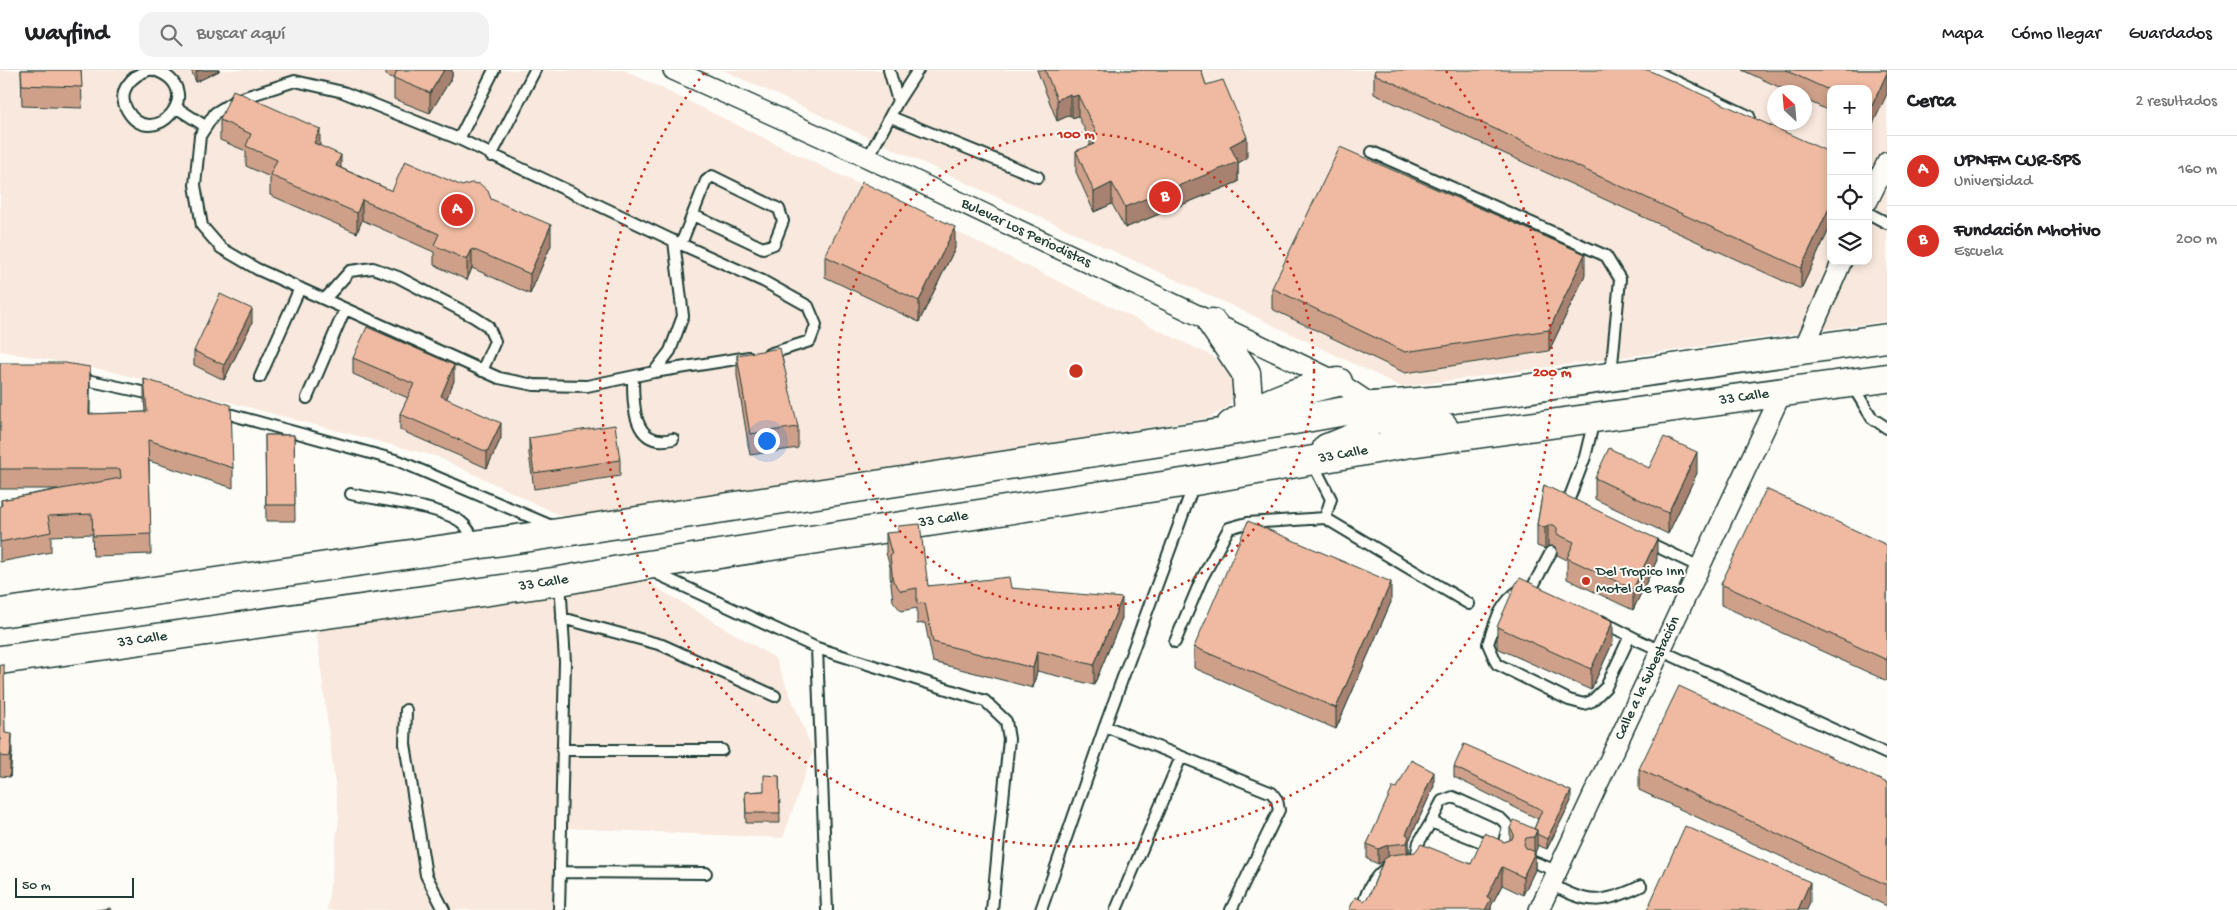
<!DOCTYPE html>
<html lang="es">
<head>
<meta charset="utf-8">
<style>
	body { margin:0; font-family:"Gochi Hand",sans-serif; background:#f2f2f2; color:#202124 }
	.controls { position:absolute; right:15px; top:15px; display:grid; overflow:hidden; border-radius:10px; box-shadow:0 2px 8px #0003 }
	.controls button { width:45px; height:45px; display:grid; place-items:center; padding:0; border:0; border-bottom:1px solid #e0e0e0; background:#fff; color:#202124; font:25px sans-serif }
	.compass { position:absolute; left:1767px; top:15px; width:45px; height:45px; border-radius:50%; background:#fff; box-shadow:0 2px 8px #0003; rotate:334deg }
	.scale { position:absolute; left:15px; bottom:12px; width:119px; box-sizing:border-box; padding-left:5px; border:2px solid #1f3d34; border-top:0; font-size:14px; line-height:18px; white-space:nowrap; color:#1f3d34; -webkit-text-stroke:4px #fdfcf7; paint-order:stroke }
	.you { position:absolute; left:766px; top:370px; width:18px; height:18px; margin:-12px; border:4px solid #fff; border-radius:50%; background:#1a73e8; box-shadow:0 0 0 8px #1a73e833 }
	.badge { display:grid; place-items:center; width:32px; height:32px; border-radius:50%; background:#d93025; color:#fff; font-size:16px; font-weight:700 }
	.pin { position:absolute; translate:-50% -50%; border:2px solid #fff; box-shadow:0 1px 5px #0006 }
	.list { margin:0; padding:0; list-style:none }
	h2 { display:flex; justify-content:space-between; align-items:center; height:65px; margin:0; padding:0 20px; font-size:21px }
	h2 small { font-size:16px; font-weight:400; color:#757577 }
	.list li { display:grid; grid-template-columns:32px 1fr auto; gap:15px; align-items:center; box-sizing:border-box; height:70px; padding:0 20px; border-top:1px solid #e0e0e0 }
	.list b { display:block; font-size:19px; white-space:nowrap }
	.list p { margin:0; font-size:16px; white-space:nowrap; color:#757577 }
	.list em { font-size:16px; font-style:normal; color:#757577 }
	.icon { flex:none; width:28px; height:28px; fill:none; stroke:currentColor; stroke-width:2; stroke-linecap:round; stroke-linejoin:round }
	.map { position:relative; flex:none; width:1887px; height:840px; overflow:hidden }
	header { display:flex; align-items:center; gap:30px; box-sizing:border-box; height:70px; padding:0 25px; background:#fff; border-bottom:1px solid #e0e0e0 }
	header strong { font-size:24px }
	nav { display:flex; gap:28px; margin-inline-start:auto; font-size:18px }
	.search { width:350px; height:45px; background:#f2f2f2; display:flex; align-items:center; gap:12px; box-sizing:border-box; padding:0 18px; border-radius:15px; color:#757577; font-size:19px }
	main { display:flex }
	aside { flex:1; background:#fff }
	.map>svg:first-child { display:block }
	.built { fill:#f9e8dd; fill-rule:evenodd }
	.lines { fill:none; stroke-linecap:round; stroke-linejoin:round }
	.service-casing { stroke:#1f3d34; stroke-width:14 }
	.minor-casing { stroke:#1f3d34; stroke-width:22 }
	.primary-casing { stroke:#1f3d34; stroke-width:31 }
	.service { stroke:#fdfcf7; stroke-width:10 }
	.minor { stroke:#fdfcf7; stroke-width:19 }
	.primary { stroke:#fdfcf7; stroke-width:28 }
	.wall { fill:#cea08a; stroke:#1f3d34 }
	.shaded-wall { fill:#a78271; stroke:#1f3d34 }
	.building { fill:#efbaa1; stroke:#1f3d34 }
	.ring { fill:none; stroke:#c8321e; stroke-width:2.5; stroke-dasharray:2.5 5 }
	.poi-dot { fill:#c8321e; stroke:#fdfcf7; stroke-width:2 }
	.labels { text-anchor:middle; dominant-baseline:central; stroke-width:4; stroke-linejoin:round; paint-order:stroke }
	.street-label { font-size:15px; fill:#1f3d34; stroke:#fdfcf7 }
	.poi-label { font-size:15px; fill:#1f3d34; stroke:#fdfcf7; text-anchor:start }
	.centre { fill:#c8321e; stroke:#fdfcf7; stroke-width:2.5 }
	.ring-label { font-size:15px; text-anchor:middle; font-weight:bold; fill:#c8321e; stroke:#fdfcf7; stroke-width:4; stroke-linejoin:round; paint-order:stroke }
</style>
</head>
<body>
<header>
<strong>Wayfind</strong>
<div class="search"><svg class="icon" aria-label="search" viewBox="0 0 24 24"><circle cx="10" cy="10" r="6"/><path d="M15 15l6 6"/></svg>Buscar aquí</div>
<nav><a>Mapa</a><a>Cómo llegar</a><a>Guardados</a></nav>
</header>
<main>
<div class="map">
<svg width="1887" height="840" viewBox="0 0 1887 840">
	<rect width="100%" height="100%" fill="#fdfcf7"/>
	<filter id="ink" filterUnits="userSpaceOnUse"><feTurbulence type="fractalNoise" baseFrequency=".02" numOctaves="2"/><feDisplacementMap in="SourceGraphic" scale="10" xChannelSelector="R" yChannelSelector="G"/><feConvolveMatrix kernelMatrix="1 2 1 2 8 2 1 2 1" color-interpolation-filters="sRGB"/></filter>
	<g filter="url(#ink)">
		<path class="built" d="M 0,0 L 624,0 L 1212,286 L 1232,302 L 1234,321 L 1228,337 L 1208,348 L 568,449 L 438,387 L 110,301 L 0,281 Z
			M 723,0 L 1887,0 L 1887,251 L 1402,317 L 1271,254 ZM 1831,19 L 1868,19 L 1868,191 L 1831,191 ZM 1774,22 L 1804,22 L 1804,52 L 1774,52 Z
			M 622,497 L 775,588 L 813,681 L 783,768 L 567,758 L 564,840 L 327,840 L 339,747 L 316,559 Z"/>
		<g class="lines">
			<g class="service-casing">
				<path id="service" d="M 149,0 C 132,5 116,21 127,40 C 152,84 211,19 154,0
					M 889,0 L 898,31
					M 1652,0 L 1749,46
					M 295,11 L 343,22 L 459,69 L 674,171 L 683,246 L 670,281 L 654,302 L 587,316 L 534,315 L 499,308 L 257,199 L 221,178 L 202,156 L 195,115 L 200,66 L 215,43 L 236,30 Z
					M 177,38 L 205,56
					M 891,47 L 1038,107
					M 459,69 L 494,0
					M 1372,82 L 1606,186 L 1620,209 L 1611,305
					M 491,86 L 535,0
					M 868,88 L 898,31 L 918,0
					M 1868,103 L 1880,108
					M 1868,143 L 1887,153
					M 674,171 L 763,211 L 808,236 L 816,255 L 810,271 L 769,284
					M 681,174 L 706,111 L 712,106 L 779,139 L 783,151 L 774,174 L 763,178 L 693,145
					M 325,229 L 350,201 L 373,198 L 398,207 L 474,247 L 488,256 L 495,271 L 482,301
					M 654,302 L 749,287
					M 260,307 L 300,218
					M 633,307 C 633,336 633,378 673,369
					M 77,308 L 156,325
					M 1852,315 L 1872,348 L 1887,358
					M 307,328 L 345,239
					M 218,341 L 399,391 L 554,457
					M 351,424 C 378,430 440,436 461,452 C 468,457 472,466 476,474
					M 1575,439 L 1571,437 L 1569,429 L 1585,387 L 1594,350
					M 1325,448 L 1469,534
					M 1645,471 L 1700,497
					M 651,501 L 817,578 L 985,631 L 1006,651 L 1009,669 L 992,840
					M 1533,516 L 1551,482
					M 1521,519 C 1500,533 1495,552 1488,574 L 1497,594 L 1569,630 L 1584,634 L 1592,631 L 1606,617 L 1630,566
					M 562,548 L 662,575 L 775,626
					M 1601,551 L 1640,571 L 1887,684
					M 1175,572 L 1201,510 L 1229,458 L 1247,453 L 1325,448 L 1331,429 L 1312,392
					M 817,578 L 827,840
					M 406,640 L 405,674 L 426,805 L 444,840
					M 1105,656 L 1272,723 L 1277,730 L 1279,740 L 1231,840
					M 562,680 L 722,680
					M 1431,752 L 1442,731 L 1453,727 L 1501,749 L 1508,756 L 1502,780
					M 1416,788 L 1419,772 L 1431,752 L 1492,776
					M 1531,791 L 1557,801
					M 560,802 L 706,803
					M 1551,814 C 1587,835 1604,834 1641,816
					M 559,840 L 565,592 L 560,511
					M 1041,840 L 1105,656 L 1194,414
					M 1116,840 L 1181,687
					M 1363,840 C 1364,824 1373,808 1386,798"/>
			</g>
			<g class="minor-casing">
				<g id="minor">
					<path id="s1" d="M 673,0 L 868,88 L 1338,312 L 1374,336"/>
					<path d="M 1868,131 L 1887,92"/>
					<path d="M 1803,280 L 1842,191"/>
					<path id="s2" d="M 1539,840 L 1783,320"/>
				</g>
			</g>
			<g class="primary-casing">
				<g id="primary">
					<path d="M 1212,253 L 1246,303 L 1249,343"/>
					<path d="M 1374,336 C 1375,339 1377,345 1379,347 C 1388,358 1430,356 1443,356"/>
					<path d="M 1231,355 C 1264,332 1298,320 1338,312"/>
					<path d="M 1327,378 C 1348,371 1373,362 1374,336"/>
					<path d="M 0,543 L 565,462 L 1220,363 L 1374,336 L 1454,329 L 1887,268"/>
					<path id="s3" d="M 0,590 L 560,511 L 641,496 L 1195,411 L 1410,373 L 1887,308"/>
				</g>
			</g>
			<use href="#service" class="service"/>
			<use href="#minor" class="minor"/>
			<use href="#primary" class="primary"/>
		</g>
		<path class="wall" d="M 21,0 L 81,0 L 82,38 L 22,36 Z
			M 191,0 L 219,0 L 219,1 L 196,12 Z
			M 386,0 L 452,0 L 452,7 L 430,43 L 394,29 L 394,9 L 386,5 Z
			M 1037,0 L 1201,0 L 1206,15 L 1247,88 L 1238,93 L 1238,112 L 1125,158 L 1112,134 L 1094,142 L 1076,102 L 1076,81 L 1090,76 L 1090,70 L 1078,46 L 1072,48 L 1070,45 L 1057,51 Z
			M 1742,0 L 1887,0 L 1870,60 L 1868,59 L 1868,19 L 1831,19 L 1831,42 L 1804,29 L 1804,22 L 1790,22 Z
			M 1374,4 L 1831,83 L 1831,155 L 1801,219 L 1374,24 Z
			M 220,50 L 320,76 L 341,98 L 392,121 L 491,129 L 551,175 L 530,224 L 472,198 L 467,210 L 434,195 L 434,182 L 362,150 L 357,163 L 270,125 L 270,107 L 246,96 L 246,81 L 220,70 Z
			M 955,178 L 919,252 L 825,207 L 825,186 Z
			M 1585,205 L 1549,281 L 1405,303 L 1272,239 L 1272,218 Z
			M 252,253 L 224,310 L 194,295 L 194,281 Z
			M 737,285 L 798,357 L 798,378 L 750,385 L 737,306 Z
			M 353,288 L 454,311 L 446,329 L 501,368 L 487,398 L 400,360 L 400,344 L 408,328 L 353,304 Z
			M 0,293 L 90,317 L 90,344 L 145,342 L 144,329 L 144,309 L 233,398 L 233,418 L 149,391 L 151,484 L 93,486 L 92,464 L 51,466 L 51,482 L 0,492 L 0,436 L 1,435 L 1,430 L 58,419 L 0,419 Z
			M 265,365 L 294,365 L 295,451 L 266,451 Z
			M 529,368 L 620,390 L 620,406 L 534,419 L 529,384 Z
			M 1649,398 L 1697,403 L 1668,464 L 1595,429 L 1595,408 Z
			M 1544,415 L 1657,490 L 1633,540 L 1567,509 L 1567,490 L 1557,485 L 1557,479 L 1554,476 L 1548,476 L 1545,479 L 1537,476 L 1537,455 Z
			M 886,463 L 928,516 L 1011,518 L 1122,548 L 1094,615 L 1037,601 L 1033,618 L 933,592 L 925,553 L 917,554 L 917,538 L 901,541 L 893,531 L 890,505 L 890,497 L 886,483 Z
			M 1887,475 L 1887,611 L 1721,535 L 1721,514 Z
			M 1391,532 L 1336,659 L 1194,598 L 1194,577 Z
			M 1497,557 L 1613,572 L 1591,620 L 1497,578 Z
			M 0,595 L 5,663 L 12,683 L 10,707 L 0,706 Z
			M 1454,697 L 1571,731 L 1547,779 L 1537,775 L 1537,778 L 1535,782 L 1535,800 L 1523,825 L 1502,815 L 1491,836 L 1491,840 L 1364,831 L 1369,826 L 1383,791 L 1378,794 L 1367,789 L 1367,774 L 1397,718 L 1434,716 L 1409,771 L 1409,782 L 1471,794 L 1504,772 L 1510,770 L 1510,758 L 1534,759 L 1538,749 L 1454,707 Z
			M 1639,699 L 1887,713 L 1887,836 L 1639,720 Z
			M 779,706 L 780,753 L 746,753 L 745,722 L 764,721 Z"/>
		<path class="shaded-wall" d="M 200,0 L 219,0 L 219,1 L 196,12 L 196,2 Z
			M 444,0 L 452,0 L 452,7 L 430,43 L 430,23 Z
			M 1887,3 L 1887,24 L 1870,60 L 1870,40 Z
			M 1070,24 L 1070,45 L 1057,51 L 1057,30 Z
			M 1078,25 L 1078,46 L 1072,48 L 1072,27 Z
			M 320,59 L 320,79 L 314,73 Z
			M 1247,67 L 1247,88 L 1238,93 L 1238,112 L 1125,158 L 1125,137 L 1230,76 Z
			M 341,85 L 341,104 L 336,96 Z
			M 1112,113 L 1112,134 L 1094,142 L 1094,122 Z
			M 362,130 L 362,150 L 357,163 L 357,143 Z
			M 1831,134 L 1831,155 L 1801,219 L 1801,198 Z
			M 551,155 L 551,175 L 530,224 L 530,204 Z
			M 955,157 L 955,178 L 919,252 L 919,231 Z
			M 472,179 L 472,198 L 467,210 L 467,190 Z
			M 1585,184 L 1585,205 L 1549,281 L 1549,260 Z
			M 252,239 L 252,253 L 224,310 L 224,295 Z
			M 454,295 L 454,311 L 441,342 L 441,326 Z
			M 90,297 L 90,317 L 89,364 L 89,344 Z
			M 501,353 L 501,368 L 487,398 L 487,382 Z
			M 1697,382 L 1697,403 L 1668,464 L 1668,443 Z
			M 1548,455 L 1548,476 L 1545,479 L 1545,458 Z
			M 1657,469 L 1657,490 L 1633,540 L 1633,519 Z
			M 1391,512 L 1391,532 L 1336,659 L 1336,638 Z
			M 1122,528 L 1122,548 L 1094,615 L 1094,595 Z
			M 1613,551 L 1613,572 L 1591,620 L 1591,599 Z
			M 1037,581 L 1037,601 L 1033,618 L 1033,598 Z
			M 12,664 L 12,683 L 10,707 L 10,687 Z
			M 1434,702 L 1434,716 L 1409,771 L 1409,780 L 1407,787 L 1407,773 L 1406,764 Z
			M 1571,721 L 1571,731 L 1547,779 L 1547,769 Z
			M 1537,760 L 1537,778 L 1534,785 L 1534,767 Z
			M 1388,775 L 1388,789 L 1378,794 L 1378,779 Z
			M 1535,782 L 1535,800 L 1523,825 L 1523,807 Z
			M 1502,797 L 1502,815 L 1491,836 L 1491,840 L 1485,840 L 1487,827 Z
			M 1810,812 L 1810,832 L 1807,840 L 1798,840 Z"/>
		<path class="building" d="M 21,0 L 81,0 L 82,17 L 22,15 Z
			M 397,0 L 444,0 L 430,23 L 394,8 Z
			M 1045,0 L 1201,0 L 1206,15 L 1223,10 L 1247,67 L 1230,76 L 1238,92 L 1125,137 L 1112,113 L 1094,122 L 1076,81 L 1094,74 L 1090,67 L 1096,62 L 1078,25 L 1072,27 L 1070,24 L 1057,30 Z
			M 1375,0 L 1648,0 L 1831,83 L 1831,134 L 1801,198 L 1374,4 Z
			M 1785,0 L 1887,0 L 1887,3 L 1870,40 L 1868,39 L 1868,19 L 1831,19 L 1831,21 Z
			M 233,20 L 320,59 L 314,73 L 341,85 L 336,96 L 392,121 L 405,91 L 462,116 L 471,113 L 480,114 L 488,121 L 491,129 L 551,155 L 530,204 L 472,179 L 467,190 L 434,175 L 439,164 L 362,130 L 357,143 L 270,105 L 277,90 L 246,76 L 251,64 L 220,50 Z
			M 1340,77 L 1585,184 L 1549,260 L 1405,282 L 1272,218 Z
			M 862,112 L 955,157 L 919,231 L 825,186 Z
			M 220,224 L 252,239 L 224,295 L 194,281 Z
			M 367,257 L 454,295 L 441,326 L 501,353 L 487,382 L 400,344 L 414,314 L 353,288 Z
			M 780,278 L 798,357 L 750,364 L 737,285 Z
			M 0,293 L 65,293 L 90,297 L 89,344 L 147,342 L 144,309 L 231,335 L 233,398 L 148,370 L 151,464 L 93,466 L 92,444 L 48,446 L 51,462 L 0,472 L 0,436 L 2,435 L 1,430 L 121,408 L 120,399 L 0,399 Z
			M 615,355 L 620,390 L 534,403 L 529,368 Z
			M 265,365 L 294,365 L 295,435 L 266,435 Z
			M 1664,367 L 1697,382 L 1668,443 L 1595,408 L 1609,378 L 1649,398 Z
			M 1544,415 L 1657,469 L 1633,519 L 1567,488 L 1574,472 L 1557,464 L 1557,458 L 1554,455 L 1548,455 L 1545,458 L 1537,455 Z
			M 1766,419 L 1887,475 L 1887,590 L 1721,514 Z
			M 1248,451 L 1391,512 L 1336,638 L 1194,577 Z
			M 920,454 L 928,516 L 1009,507 L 1011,518 L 1122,528 L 1094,595 L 1037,581 L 1033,598 L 933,572 L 925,533 L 917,534 L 917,518 L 901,521 L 893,511 L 890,485 L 892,485 L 886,463 L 898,462 L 898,456 Z
			M 1520,508 L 1613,551 L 1591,599 L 1497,557 L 1517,511 Z
			M 0,595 L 4,595 L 5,663 L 12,664 L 10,687 L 0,686 Z
			M 1679,616 L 1887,713 L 1887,815 L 1639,699 Z
			M 1464,674 L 1571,721 L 1547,769 L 1537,764 L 1537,760 L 1534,759 L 1542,740 L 1454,697 Z
			M 1411,690 L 1434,702 L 1406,764 L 1409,766 L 1407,773 L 1388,775 L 1378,779 L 1367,774 L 1393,717 L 1397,718 Z
			M 764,705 L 779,706 L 780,743 L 746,743 L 745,722 L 764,721 Z
			M 1514,750 L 1537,760 L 1534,767 L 1526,768 L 1524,774 L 1526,778 L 1535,782 L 1523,807 L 1502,797 L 1487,827 L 1491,829 L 1485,840 L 1349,840 L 1355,827 L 1364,831 L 1369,826 L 1384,789 L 1391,785 L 1415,782 L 1421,774 L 1471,794 L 1485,763 L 1504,772 L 1512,769 L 1514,764 L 1510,758 Z
			M 1685,756 L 1810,812 L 1798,840 L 1647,840 Z
			M 110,838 L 111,840 L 97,840 Z"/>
	</g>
	<g class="ring">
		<circle cx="1076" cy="301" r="238"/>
		<path d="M1446 1A476 476 0 1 1 706 1"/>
	</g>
	<circle class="poi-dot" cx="1586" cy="511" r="5"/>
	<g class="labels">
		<g class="street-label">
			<text stroke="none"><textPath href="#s1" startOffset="389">Bulevar Los Periodistas</textPath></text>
			<text stroke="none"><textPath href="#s3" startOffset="1764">33 Calle</textPath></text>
			<text stroke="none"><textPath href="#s3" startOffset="1359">33 Calle</textPath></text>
			<text stroke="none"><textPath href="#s3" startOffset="954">33 Calle</textPath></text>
			<text stroke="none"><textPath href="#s3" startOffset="549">33 Calle</textPath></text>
			<text stroke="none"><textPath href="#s3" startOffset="144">33 Calle</textPath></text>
			<text stroke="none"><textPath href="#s2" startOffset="256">Calle a la Subestación</textPath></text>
		</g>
		<g class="poi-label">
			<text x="1596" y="502">Del Tropico Inn<tspan x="1596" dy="17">Motel de Paso</tspan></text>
		</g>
	</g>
	<circle cx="1076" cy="301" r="8" class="centre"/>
	<g class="ring-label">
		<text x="1076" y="68">100 m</text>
		<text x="1552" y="306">200 m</text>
	</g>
</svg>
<div class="controls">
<button>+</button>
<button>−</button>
<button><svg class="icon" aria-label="locate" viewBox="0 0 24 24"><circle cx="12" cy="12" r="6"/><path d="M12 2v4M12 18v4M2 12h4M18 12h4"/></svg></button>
<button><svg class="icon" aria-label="layers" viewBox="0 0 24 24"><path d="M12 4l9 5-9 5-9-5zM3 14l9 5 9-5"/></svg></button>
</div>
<svg class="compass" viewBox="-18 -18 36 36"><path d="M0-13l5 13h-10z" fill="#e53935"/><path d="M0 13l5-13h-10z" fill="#757577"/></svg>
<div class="scale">50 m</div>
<div class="you"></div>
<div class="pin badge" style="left:457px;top:140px">A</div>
<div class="pin badge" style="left:1165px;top:127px">B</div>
</div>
<aside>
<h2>Cerca<small>2 resultados</small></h2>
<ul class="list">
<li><span class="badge">A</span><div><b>UPNFM CUR-SPS</b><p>Universidad</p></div><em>160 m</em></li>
<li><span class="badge">B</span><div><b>Fundación Mhotivo</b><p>Escuela</p></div><em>200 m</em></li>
</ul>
</aside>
</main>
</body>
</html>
